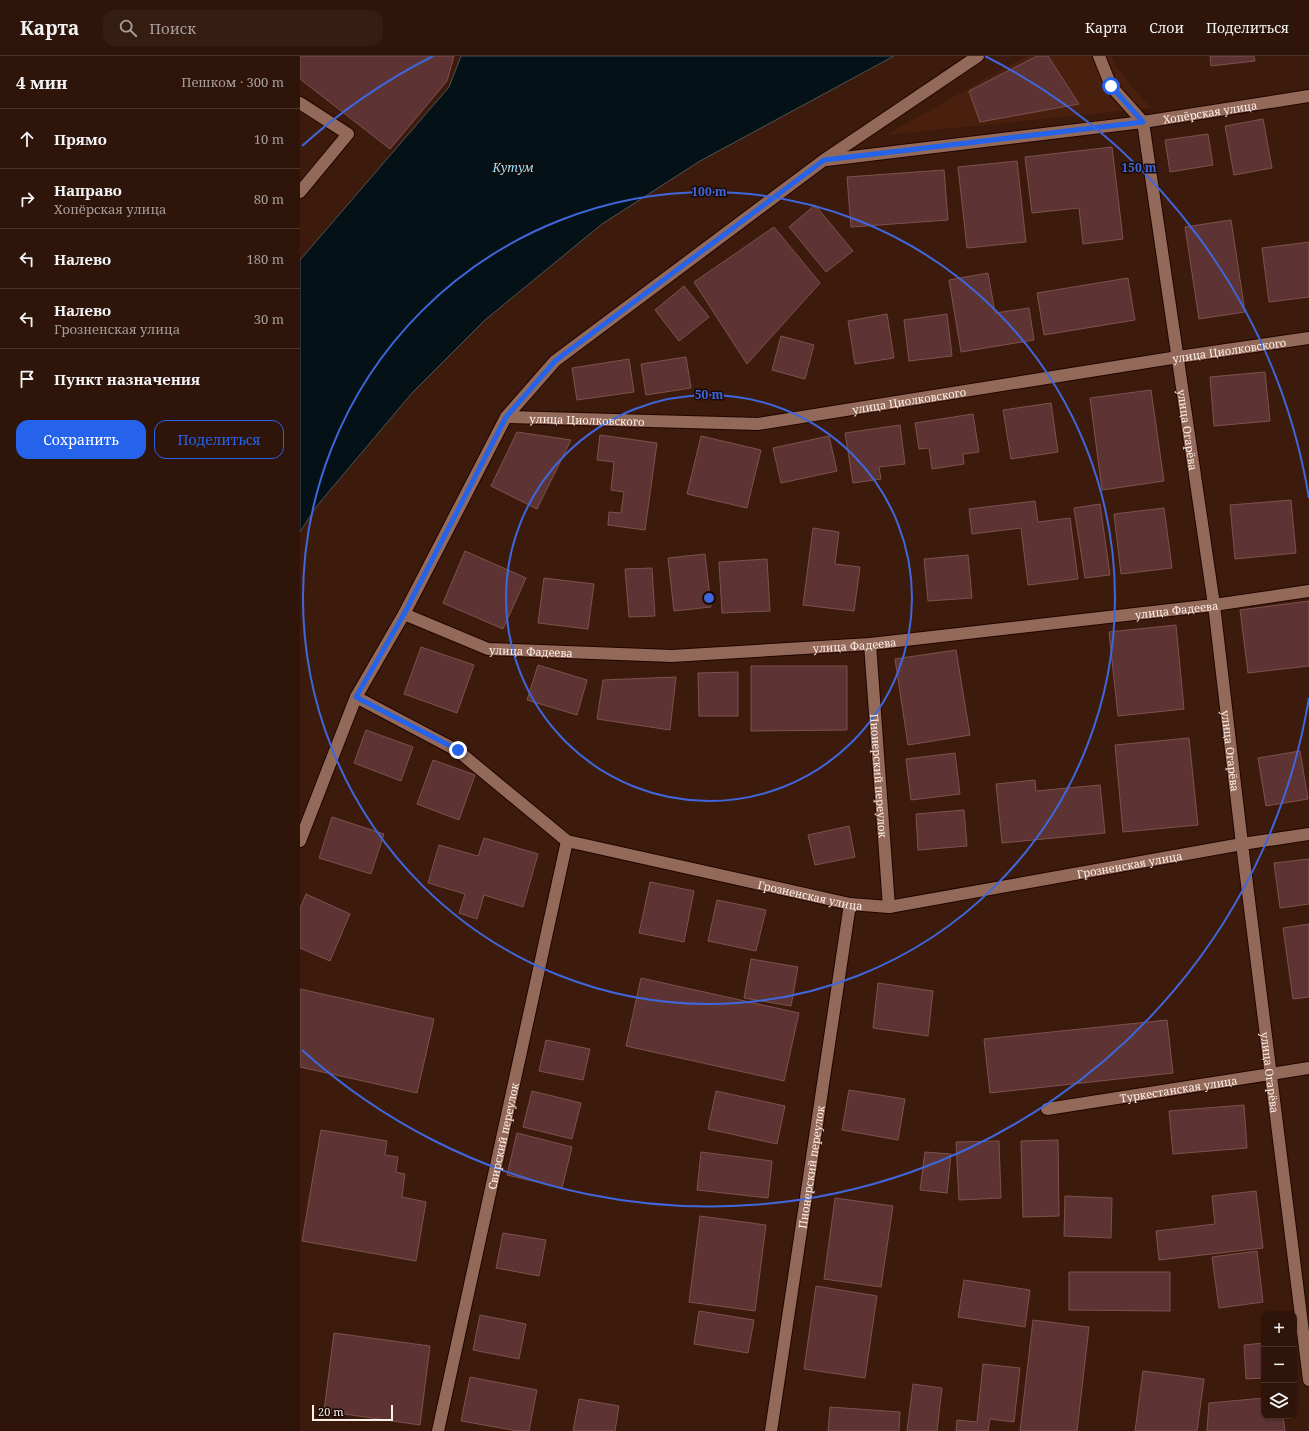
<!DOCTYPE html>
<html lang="ru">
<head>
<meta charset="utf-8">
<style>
	body { margin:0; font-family:"Noto Serif",serif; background:#361d12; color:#f1f3f6 }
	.controls { position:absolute; right:12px; bottom:12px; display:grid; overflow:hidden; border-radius:8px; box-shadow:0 1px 3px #0004 }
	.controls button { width:36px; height:36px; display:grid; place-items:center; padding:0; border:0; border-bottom:1px solid #49332a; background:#2e1409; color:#f1f3f6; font:20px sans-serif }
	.scale { position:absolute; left:12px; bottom:10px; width:81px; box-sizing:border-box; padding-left:4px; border:2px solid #fef0ea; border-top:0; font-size:11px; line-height:14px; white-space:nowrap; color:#fef0ea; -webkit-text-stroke:3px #1a0a05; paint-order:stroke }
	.stop { position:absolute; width:12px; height:12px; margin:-9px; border:3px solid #2563eb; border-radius:50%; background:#fff }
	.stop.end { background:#2563eb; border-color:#fff; box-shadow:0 1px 4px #0008 }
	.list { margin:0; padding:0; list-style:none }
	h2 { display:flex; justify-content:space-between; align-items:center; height:52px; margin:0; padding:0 16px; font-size:17px }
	h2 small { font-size:13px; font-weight:400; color:#a79e9c }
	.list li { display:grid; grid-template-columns:26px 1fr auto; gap:12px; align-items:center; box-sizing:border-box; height:60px; padding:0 16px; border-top:1px solid #49332a }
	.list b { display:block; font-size:15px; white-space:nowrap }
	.list p { margin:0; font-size:13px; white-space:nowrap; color:#a79e9c }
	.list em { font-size:13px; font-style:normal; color:#a79e9c }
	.actions { display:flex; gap:8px; padding:12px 16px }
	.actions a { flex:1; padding:9px 0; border:1px solid #2563eb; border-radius:12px; text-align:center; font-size:14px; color:#2563eb }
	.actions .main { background:#2563eb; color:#fff }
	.icon { flex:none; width:22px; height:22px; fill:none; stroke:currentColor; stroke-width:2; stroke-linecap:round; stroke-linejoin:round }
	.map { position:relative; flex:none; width:1009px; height:1375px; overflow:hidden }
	header { display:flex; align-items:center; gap:24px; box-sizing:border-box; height:56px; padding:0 20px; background:#2e1409; border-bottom:1px solid #49332a }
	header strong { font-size:19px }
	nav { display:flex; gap:22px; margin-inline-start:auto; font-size:14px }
	.search { width:280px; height:36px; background:#361d12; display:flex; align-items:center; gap:10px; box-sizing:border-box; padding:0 14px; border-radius:12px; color:#a79e9c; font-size:15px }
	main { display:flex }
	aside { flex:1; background:#2e1409 }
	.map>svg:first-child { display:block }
	.built { fill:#491f0e }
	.water { fill:#041116; stroke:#4f5456 }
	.building { fill:#5d3433; stroke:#7d514f }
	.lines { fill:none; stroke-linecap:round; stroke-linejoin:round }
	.minor-casing { stroke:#220400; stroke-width:14 }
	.minor { stroke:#936959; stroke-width:12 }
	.route { stroke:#2563eb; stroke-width:5 }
	.ring { fill:none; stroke:#3f66db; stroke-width:2 }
	.labels { text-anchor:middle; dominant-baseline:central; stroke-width:3; stroke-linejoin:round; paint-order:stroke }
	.street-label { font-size:11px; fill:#fef0ea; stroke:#1a0a05 }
	.water-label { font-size:12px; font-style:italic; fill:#96e4ff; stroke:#1a0a05 }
	.centre { fill:#3f66db; stroke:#1a0a05; stroke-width:2 }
	.ring-label { font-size:12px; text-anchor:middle; font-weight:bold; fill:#3f66db; stroke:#1a0a05; stroke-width:3; stroke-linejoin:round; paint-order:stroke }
</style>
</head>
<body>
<header>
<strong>Карта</strong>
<div class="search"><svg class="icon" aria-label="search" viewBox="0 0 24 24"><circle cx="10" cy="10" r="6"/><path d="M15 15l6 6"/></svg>Поиск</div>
<nav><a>Карта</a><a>Слои</a><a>Поделиться</a></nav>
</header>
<main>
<aside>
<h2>4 мин<small>Пешком · 300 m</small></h2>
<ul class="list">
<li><svg class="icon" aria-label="ahead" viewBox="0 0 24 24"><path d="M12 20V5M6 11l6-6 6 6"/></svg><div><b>Прямо</b></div><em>10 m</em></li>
<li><svg class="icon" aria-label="right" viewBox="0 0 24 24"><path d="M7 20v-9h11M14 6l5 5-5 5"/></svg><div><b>Направо</b><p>Хопёрская улица</p></div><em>80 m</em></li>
<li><svg class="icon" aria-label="left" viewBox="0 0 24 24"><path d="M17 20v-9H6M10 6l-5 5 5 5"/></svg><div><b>Налево</b></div><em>180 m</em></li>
<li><svg class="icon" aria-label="left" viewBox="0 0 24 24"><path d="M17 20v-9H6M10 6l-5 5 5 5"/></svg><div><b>Налево</b><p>Грозненская улица</p></div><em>30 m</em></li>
<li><svg class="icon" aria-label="arrive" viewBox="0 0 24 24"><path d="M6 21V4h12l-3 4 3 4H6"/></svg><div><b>Пункт назначения</b></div></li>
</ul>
<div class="actions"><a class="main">Сохранить</a><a>Поделиться</a></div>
</aside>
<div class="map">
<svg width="1009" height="1375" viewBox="0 0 1009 1375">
	<rect width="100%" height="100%" fill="#3d1b0c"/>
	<path class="built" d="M 726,0 L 812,0 L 813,5 L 831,30 L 852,52 L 586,79 Z"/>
	<path class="water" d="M 161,0 L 594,0 L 400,105 L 302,168 L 185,264 L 112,337 L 16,451 L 0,476 L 0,204 L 149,31 Z"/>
	<path class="building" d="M 0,0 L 154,0 L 147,25 L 90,93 L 0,23 Z
		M 737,0 L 748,0 L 779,48 L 680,66 L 669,35 Z
		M 910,0 L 954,0 L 955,5 L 911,10 Z
		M 963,63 L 972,112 L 934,119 L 925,70 Z
		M 908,78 L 913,109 L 870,116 L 865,84 Z
		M 812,91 L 823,183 L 783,188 L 779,152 L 732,157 L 725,101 Z
		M 717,105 L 726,186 L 667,192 L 658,111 Z
		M 644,114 L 648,164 L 551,171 L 547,121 Z
		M 515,149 L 553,195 L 526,216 L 489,171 Z
		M 931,164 L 945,256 L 899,263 L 885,171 Z
		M 474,171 L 520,227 L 447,308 L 394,226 Z
		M 1009,186 L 1009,241 L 969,246 L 962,192 Z
		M 688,217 L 695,257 L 729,252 L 734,284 L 661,296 L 649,224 Z
		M 828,222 L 835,264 L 744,279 L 737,237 Z
		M 384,230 L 409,261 L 379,285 L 355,254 Z
		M 587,258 L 594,302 L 555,308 L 548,265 Z
		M 647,258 L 652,300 L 609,305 L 604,264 Z
		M 481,280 L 514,289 L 505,323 L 472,314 Z
		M 386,301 L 391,332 L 346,339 L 341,308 Z
		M 329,303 L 334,336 L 277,344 L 272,312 Z
		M 965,316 L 970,365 L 914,370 L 910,321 Z
		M 851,334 L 864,425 L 802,434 L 790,342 Z
		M 751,347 L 758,396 L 711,403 L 703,354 Z
		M 673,358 L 679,396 L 663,398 L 664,408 L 632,413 L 629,392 L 619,393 L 615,367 Z
		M 600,369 L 605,408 L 579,411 L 581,423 L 553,427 L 545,377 Z
		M 217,376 L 271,384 L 237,453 L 191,430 Z
		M 300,379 L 357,387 L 345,474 L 308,469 L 309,456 L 321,457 L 324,436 L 311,434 L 314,406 L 297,404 Z
		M 401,380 L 461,394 L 447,452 L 387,438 Z
		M 529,380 L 537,415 L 481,427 L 473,392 Z
		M 991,444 L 996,497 L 935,503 L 930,449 Z
		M 735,445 L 738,466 L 770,462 L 778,523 L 728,529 L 721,472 L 672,478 L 669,453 Z
		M 800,448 L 810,519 L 785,522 L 774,452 Z
		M 864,452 L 872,512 L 821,518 L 814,458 Z
		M 513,472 L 539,476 L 535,508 L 560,511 L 554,555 L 503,549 Z
		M 165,495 L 226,522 L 203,573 L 143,547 Z
		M 405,498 L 411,551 L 374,555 L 368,502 Z
		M 668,499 L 672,542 L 628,545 L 624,503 Z
		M 467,503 L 470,555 L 422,557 L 419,506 Z
		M 352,512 L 355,560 L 329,561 L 325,513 Z
		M 244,522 L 294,528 L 288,573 L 238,567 Z
		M 1009,545 L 1009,610 L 948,617 L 940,554 Z
		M 876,569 L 884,653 L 818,660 L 809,576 Z
		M 121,591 L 174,609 L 157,657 L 104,638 Z
		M 656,594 L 670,679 L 608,689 L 595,603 Z
		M 238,609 L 287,624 L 277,659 L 227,644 Z
		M 451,610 L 547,610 L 547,674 L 451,675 Z
		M 438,616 L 438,660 L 399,660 L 398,617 Z
		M 376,621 L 370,674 L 297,663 L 303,624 Z
		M 66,674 L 113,691 L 101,725 L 54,707 Z
		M 889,682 L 898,769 L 823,776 L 815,689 Z
		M 1000,695 L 1008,743 L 966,750 L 958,702 Z
		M 655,697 L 660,738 L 611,744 L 606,703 Z
		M 133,704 L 175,719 L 159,764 L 117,748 Z
		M 735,724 L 736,735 L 800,729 L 805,777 L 702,787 L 696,728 Z
		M 664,754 L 667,790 L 618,794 L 616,758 Z
		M 32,761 L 84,778 L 71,818 L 19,802 Z
		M 549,770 L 555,801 L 515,809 L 508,779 Z
		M 184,782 L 238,798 L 223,851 L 184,839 L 177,863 L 159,857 L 165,838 L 128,827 L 139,789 L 178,800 Z
		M 1009,803 L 1009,848 L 980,852 L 974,807 Z
		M 350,826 L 394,835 L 384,886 L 339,877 Z
		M 6,838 L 50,858 L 30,905 L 0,892 L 0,852 Z
		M 417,844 L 466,854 L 456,895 L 408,885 Z
		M 1009,868 L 1009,941 L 993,943 L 983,872 Z
		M 451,903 L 498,911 L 491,950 L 444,942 Z
		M 341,922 L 499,957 L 484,1025 L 326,990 Z
		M 578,927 L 633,935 L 628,980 L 573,972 Z
		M 0,933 L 134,963 L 117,1037 L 0,1011 Z
		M 867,964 L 873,1017 L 690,1037 L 684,983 Z
		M 246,984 L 290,993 L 283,1024 L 239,1015 Z
		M 549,1034 L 605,1043 L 598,1084 L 542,1074 Z
		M 232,1035 L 281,1047 L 272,1083 L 223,1071 Z
		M 416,1035 L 485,1050 L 477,1088 L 408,1073 Z
		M 944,1049 L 947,1092 L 873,1098 L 869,1055 Z
		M 21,1074 L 87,1085 L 85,1099 L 98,1101 L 96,1116 L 105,1118 L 102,1141 L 126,1146 L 116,1205 L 2,1185 Z
		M 217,1077 L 272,1091 L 262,1132 L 207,1119 Z
		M 758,1084 L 759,1160 L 723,1161 L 721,1085 Z
		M 699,1085 L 701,1142 L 659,1144 L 656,1086 Z
		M 401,1096 L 472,1105 L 468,1142 L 397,1134 Z
		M 625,1096 L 651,1098 L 647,1137 L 620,1134 Z
		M 956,1135 L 963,1192 L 859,1204 L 856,1175 L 915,1168 L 912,1140 Z
		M 765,1140 L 812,1142 L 811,1182 L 764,1180 Z
		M 535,1142 L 593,1150 L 581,1231 L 524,1223 Z
		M 400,1160 L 466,1169 L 455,1255 L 389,1246 Z
		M 203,1177 L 246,1184 L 239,1220 L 196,1212 Z
		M 957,1195 L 963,1246 L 919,1252 L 912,1201 Z
		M 769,1216 L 870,1216 L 870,1255 L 769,1254 Z
		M 664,1224 L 730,1234 L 725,1271 L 658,1261 Z
		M 516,1230 L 577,1240 L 565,1322 L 504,1313 Z
		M 399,1255 L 454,1264 L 448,1297 L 394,1288 Z
		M 180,1259 L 226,1268 L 219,1303 L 173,1294 Z
		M 733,1264 L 789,1271 L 777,1375 L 720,1375 Z
		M 34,1277 L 130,1290 L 120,1369 L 24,1355 Z
		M 964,1287 L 964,1322 L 946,1323 L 944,1289 Z
		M 683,1308 L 720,1312 L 714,1366 L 690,1363 L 688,1375 L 656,1375 L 657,1364 L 677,1366 Z
		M 843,1315 L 904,1323 L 897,1375 L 835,1375 Z
		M 170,1321 L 237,1334 L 229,1375 L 218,1375 L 161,1365 Z
		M 613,1328 L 642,1332 L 637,1375 L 607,1375 Z
		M 964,1342 L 964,1360 L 983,1360 L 985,1375 L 907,1375 L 909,1347 Z
		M 279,1343 L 319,1350 L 315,1375 L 273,1375 Z
		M 530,1351 L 600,1356 L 599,1375 L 528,1375 Z"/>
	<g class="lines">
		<g class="minor-casing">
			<g id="minor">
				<path d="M 799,0 L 811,30 L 843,66"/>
				<path d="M 0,47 L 48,78 L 0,136"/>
				<path id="s1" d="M 843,66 L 914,549 L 942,788 L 1009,1324"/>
				<path id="s2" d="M 527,104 L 843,66 L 1009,40"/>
				<path id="s3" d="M 206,361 L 458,368 L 878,301 L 1009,282"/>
				<path id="s4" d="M 104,558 L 188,593 L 372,600 L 570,588 L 914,549 L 1009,535"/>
				<path id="s5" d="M 570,588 L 589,851"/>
				<path id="s6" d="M 56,641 L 158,695 L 267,785 L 550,848 L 589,851 L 942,788 L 1009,778"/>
				<path d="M 0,785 L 56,641 L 104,558 L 206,361 L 255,305 L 524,104 L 678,0"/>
				<path id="s7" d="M 747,1053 L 1009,1012"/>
				<path id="s8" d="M 138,1375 L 267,785"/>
				<path id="s9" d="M 471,1375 L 550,848"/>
			</g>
		</g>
		<use href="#minor" class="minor"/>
	</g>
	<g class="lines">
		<path class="route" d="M 158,694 L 56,641 L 104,558 L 206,361 L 255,305 L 524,104 L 843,66 L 811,30"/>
	</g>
	<g class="ring">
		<circle cx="409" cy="542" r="203"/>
		<circle cx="409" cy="542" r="406"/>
		<path d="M1009 642A608 608 0 0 1 2 994M2 90A608 608 0 0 1 133 0M685 0A608 608 0 0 1 1009 442"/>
	</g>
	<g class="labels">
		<g class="street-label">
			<text stroke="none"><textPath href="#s2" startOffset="386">Хопёрская улица</textPath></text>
			<text stroke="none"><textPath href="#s3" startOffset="729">улица Циолковского</textPath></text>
			<text stroke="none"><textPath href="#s3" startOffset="405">улица Циолковского</textPath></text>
			<text stroke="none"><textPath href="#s3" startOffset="81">улица Циолковского</textPath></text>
			<text stroke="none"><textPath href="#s1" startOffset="311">улица Огарёва</textPath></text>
			<text stroke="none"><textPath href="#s4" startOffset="782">улица Фадеева</textPath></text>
			<text stroke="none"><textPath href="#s4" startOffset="458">улица Фадеева</textPath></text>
			<text stroke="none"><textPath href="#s4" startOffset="134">улица Фадеева</textPath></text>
			<text stroke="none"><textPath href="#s1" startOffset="635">улица Огарёва</textPath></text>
			<text stroke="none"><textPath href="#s5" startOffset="132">Пионерский переулок</textPath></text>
			<text stroke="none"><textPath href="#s6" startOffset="830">Грозненская улица</textPath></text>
			<text stroke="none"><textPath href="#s6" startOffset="506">Грозненская улица</textPath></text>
			<text stroke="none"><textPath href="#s1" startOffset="959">улица Огарёва</textPath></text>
			<text stroke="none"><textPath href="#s7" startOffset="133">Туркестанская улица</textPath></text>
			<text stroke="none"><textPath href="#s8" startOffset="302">Свирский переулок</textPath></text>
			<text stroke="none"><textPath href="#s9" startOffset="267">Пионерский переулок</textPath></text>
		</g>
		<g class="water-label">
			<text x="213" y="111">Кутум</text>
		</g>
	</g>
	<circle cx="409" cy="542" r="6" class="centre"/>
	<g class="ring-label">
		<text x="839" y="116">150 m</text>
		<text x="409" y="140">100 m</text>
		<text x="409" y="343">50 m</text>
	</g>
</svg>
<div class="controls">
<button>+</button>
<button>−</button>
<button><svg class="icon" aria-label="layers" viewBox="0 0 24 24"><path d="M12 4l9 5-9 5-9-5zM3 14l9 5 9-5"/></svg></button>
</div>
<div class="scale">20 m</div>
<div class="stop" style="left:811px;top:30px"></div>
<div class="stop end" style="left:158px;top:694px"></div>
</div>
</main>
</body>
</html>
